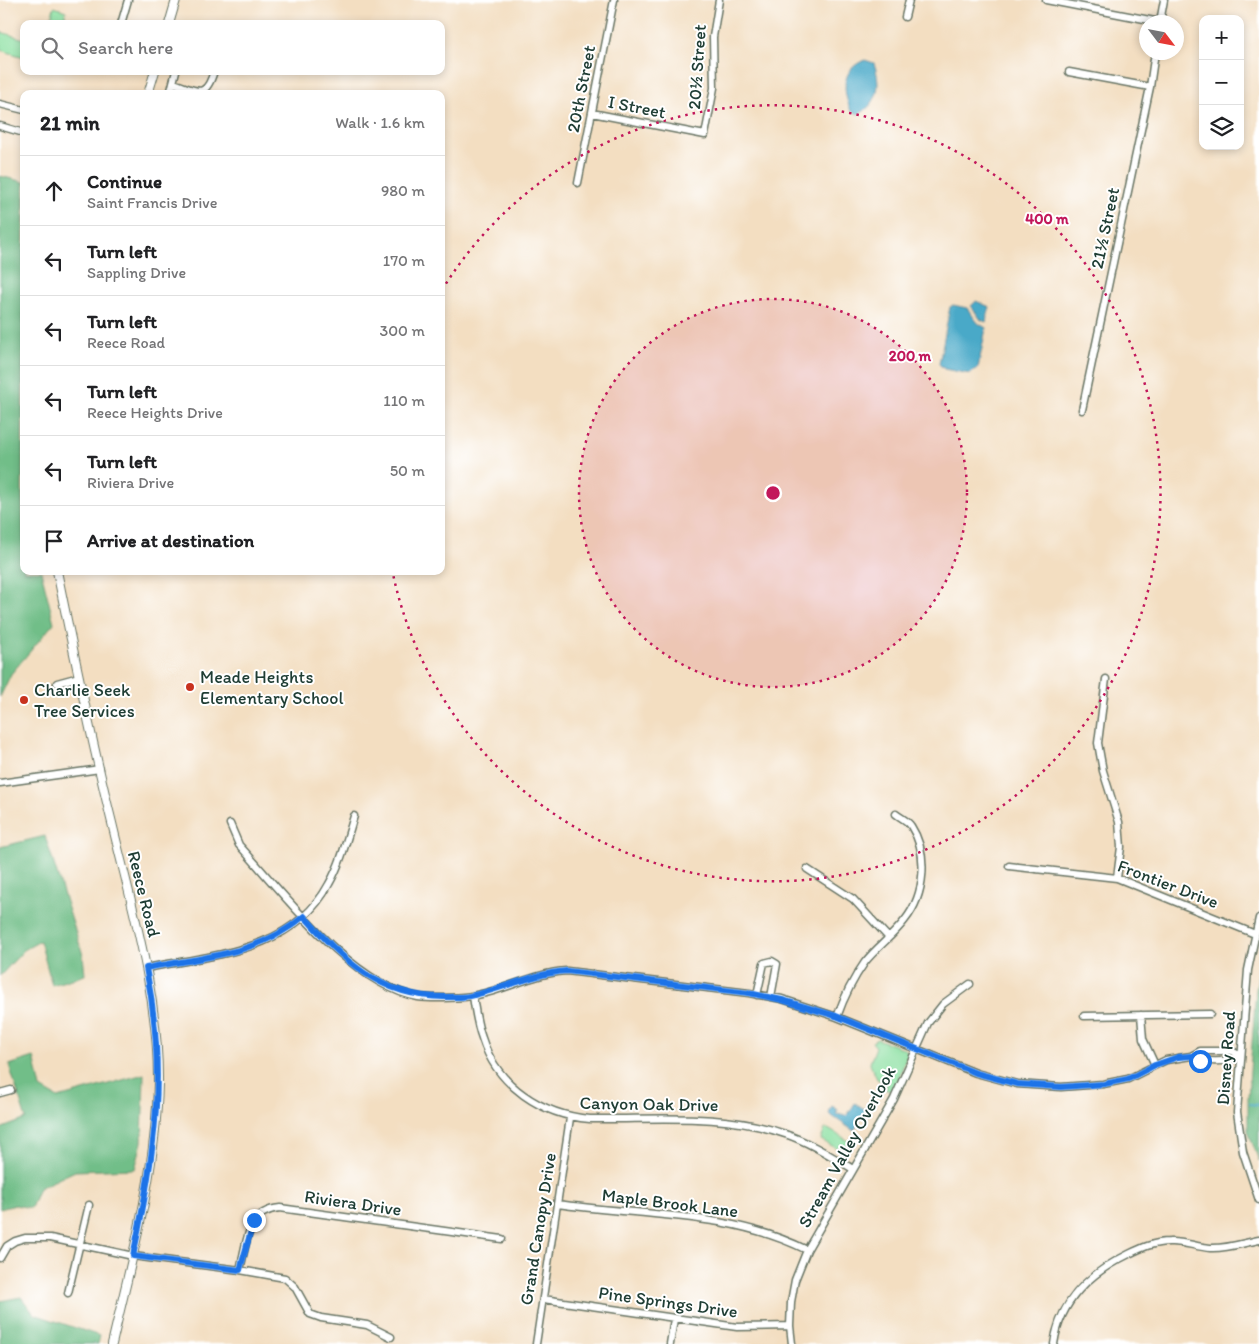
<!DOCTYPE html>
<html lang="en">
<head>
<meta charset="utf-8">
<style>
	body { margin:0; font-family:Itim,sans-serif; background:#f2f2f2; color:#202124 }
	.controls { position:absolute; right:15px; top:15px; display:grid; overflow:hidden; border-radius:10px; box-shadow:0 2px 8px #0003 }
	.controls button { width:45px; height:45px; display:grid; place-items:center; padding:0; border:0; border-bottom:1px solid #e0e0e0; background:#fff; color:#202124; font:25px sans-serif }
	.compass { position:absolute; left:1139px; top:15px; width:45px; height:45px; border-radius:50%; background:#fff; box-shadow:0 2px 8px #0003; rotate:122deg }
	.stop { position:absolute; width:15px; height:15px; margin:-11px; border:4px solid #1a73e8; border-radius:50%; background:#fff }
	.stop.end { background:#1a73e8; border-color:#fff; box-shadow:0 1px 5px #0008 }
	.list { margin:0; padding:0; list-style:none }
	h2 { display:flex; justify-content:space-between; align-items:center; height:65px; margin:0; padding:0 20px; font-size:21px }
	h2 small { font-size:16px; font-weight:400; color:#757577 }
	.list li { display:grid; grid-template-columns:32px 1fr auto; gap:15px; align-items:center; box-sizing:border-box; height:70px; padding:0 20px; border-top:1px solid #e0e0e0 }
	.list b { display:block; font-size:19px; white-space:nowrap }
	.list p { margin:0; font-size:16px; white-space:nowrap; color:#757577 }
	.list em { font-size:16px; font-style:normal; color:#757577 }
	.icon { flex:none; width:28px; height:28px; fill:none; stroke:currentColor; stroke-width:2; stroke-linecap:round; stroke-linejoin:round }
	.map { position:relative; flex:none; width:1259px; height:1344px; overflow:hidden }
	.search { position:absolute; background:#fff; box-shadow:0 2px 8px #0003; left:20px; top:20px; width:425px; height:55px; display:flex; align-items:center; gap:12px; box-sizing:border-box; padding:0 18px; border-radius:10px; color:#757577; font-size:19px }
	.panel { position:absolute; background:#fff; box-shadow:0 2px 8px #0003; left:20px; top:90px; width:425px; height:485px; border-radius:10px }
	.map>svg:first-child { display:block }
	.green { fill:#8ce0a2; stroke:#568e6b }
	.forest { fill:#71be88; stroke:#487e5e }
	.water { fill:#49a9c8; stroke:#34737e }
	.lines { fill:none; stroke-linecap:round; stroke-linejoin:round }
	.stream { stroke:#49a9c8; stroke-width:2 }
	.minor-casing { stroke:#697565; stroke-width:9 }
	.major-casing { stroke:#697565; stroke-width:10 }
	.minor { stroke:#fff; stroke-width:6 }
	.major { stroke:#fff; stroke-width:8 }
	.route { stroke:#1a73e8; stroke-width:6 }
	.ring { fill:none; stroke:#c2185b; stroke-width:2.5; stroke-dasharray:2.5 5 }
	.poi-dot { fill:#c8321e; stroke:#fff; stroke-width:2 }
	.labels { text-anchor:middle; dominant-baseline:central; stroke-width:4; stroke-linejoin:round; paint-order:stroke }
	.street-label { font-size:18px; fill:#1f3d34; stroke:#fff }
	.poi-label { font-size:18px; fill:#1f3d34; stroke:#fff; text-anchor:start }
	.centre { fill:#c2185b; stroke:#fff; stroke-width:2.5 }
	.ring-label { font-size:15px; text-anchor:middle; font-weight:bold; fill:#c2185b; stroke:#fff; stroke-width:4; stroke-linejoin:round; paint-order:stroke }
</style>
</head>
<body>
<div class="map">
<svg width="1259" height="1344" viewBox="0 0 1259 1344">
	<rect width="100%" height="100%" fill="#fff"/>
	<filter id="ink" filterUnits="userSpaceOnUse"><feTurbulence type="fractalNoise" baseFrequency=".02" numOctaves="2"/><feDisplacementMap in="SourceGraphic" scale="10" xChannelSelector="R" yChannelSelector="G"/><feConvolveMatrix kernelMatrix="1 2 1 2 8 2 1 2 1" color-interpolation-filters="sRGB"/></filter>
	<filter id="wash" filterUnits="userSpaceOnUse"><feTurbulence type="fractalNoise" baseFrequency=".0096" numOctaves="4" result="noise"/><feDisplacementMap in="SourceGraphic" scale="20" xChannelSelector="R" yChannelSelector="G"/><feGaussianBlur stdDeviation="1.12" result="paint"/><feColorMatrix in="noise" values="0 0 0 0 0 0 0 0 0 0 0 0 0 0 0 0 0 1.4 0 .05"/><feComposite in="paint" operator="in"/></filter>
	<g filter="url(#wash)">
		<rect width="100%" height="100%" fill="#f3dec1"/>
		<path class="green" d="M 54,7 L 66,11 L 63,24 L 50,24 Z
			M 1,32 L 24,39 L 24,57 L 0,50 Z
			M 877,1039 L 905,1049 L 908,1053 L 895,1088 L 889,1091 L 885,1089 L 887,1085 L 877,1079 L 870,1063 L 876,1047 L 872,1042 Z
			M 825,1129 L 828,1129 L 849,1141 L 850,1144 L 846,1151 L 843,1152 L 821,1140 Z"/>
		<path class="forest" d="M 0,176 L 24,182 L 22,495 L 24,571 L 41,571 L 54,623 L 11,674 L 0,697 Z
			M 45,836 L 83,955 L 85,975 L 52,985 L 40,941 L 24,950 L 0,976 L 0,847 Z
			M 1259,971 L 1259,1161 L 1248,1131 L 1248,1097 L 1256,990 Z
			M 34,1057 L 41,1088 L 58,1098 L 144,1074 L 142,1142 L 135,1169 L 75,1171 L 39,1188 L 31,1208 L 15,1205 L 0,1209 L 0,1129 L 26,1119 L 9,1065 Z
			M 21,1297 L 34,1314 L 100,1336 L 98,1344 L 0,1344 L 0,1301 Z"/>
		<path class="water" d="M 865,60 L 874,63 C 881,84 880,102 859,114 L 851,111 C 842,91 841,69 865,60 Z
			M 976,301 L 990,307 L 986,322 L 981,320 L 971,306 Z
			M 953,305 L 967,308 L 978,323 L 986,328 L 978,368 L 970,374 L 944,369 L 939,364 L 950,307 Z
			M 855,1103 L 866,1110 L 854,1131 L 829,1114 L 832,1106 L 838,1110 L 836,1114 L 847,1116 Z"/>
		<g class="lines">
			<path class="stream" d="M 1250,1104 L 1259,1105"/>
		</g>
	</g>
	<g filter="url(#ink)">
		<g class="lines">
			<g class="minor-casing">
				<path id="minor" d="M 1046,0 L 1160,22 L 1164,0
					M 905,17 L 909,0
					M 121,24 L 128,0
					M 1069,72 L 1150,87
					M 173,83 C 197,90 205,101 214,71
					M 170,94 L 176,71
					M 0,104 L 24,110
					M 592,113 L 705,135 L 714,88 L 713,37 L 719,0
					M 0,126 L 24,133
					M 578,183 L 614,0
					M 1082,410 L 1150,87 L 1155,52
					M 1106,679 L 1098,743 L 1103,771 L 1119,822 L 1121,847 L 1117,878
					M 57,683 L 79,677
					M 0,783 L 100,769
					M 230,824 L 239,845 C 284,894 351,985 418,997 C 432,999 450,998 464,997 C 499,994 531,973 567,971 L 749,993 L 782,999 L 837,1017 L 976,1073 L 1017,1084 L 1061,1087 L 1103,1084 L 1128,1079 L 1166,1060 L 1191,1056 L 1200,1051 L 1232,1051 L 1241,1056
					M 1009,866 L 1117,878 L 1255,934
					M 807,869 L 853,899 L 888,937
					M 1259,918 L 1248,970 L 1237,1112 L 1243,1152 L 1259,1200
					M 146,968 C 213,955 293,952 329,884 C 341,863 347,839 354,816
					M 757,995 L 764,963 L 772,961 L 777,964 L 771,997
					M 473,996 C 475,1010 477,1025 482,1038 C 497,1086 542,1115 590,1119 C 654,1120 724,1112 785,1134 C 809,1142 831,1156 853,1169
					M 1141,1015 L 1143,1039 L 1155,1065
					M 1084,1016 L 1210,1014
					M 837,1017 C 844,997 853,979 865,962 C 877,947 893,936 905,920 C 925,895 929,854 911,826 C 908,821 901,818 896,814
					M 1191,1056 C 1205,1063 1226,1063 1241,1056
					M 0,1093 L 11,1090
					M 557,1204 C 641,1216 729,1211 807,1250
					M 0,1258 L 7,1246 L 15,1241 L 25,1238 L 50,1238 L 133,1256 L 240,1270 L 285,1278 L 295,1287 L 310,1314 L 321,1318 L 367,1325 L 391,1337
					M 240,1270 C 247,1242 246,1211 280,1208 L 502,1239
					M 68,1293 L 89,1205
					M 543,1299 L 737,1327 L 790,1326
					M 536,1344 L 570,1118
					M 670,1344 L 674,1319
					M 792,1344 L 790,1326 L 791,1302 L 795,1280 L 807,1250 L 894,1099 L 928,1023 L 943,1004 L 970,984
					M 1054,1344 C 1060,1300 1090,1273 1129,1254 C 1141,1248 1154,1242 1169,1242 C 1183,1241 1196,1247 1210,1248 C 1227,1249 1243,1243 1259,1240"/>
			</g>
			<g class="major-casing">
				<path id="major" d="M 169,24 L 176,0
					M 148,94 L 155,71
					M 57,571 C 74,655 91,739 112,823 C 132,908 159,995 158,1083 C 156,1172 132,1258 112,1344"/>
			</g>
			<use href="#minor" class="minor"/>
			<use href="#major" class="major"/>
		</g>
	</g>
	<g class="lines" filter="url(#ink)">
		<path class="route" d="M 254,1220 L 240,1270 L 133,1256 C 155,1155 167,1071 146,968 C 203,957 259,955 304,916 C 344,961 380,997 444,997 C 454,997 465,998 474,995 C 505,988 535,973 567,971 L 749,993 L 782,1000 L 836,1016 L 976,1073 L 1017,1084 L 1061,1087 L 1104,1084 L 1128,1079 L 1155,1065 L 1178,1057 L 1191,1056 L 1200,1061"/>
	</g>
	<circle cx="773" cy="493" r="194" fill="#c2185b" fill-opacity=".12"/>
	<g class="ring">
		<circle cx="773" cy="493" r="194"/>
		<path d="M442 290A388 388 0 1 1 393 574"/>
	</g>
	<g class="poi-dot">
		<circle cx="190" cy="687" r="5"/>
		<circle cx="24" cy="700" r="5"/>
	</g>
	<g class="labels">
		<g class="street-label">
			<text transform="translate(697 67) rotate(-86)">20½ Street</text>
			<text transform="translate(581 89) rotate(-79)">20th Street</text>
			<text transform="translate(637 107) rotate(11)">I Street</text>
			<text transform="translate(1105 228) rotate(-78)">21½ Street</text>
			<text transform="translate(1168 884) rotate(21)">Frontier Drive</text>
			<text transform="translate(144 894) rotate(76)">Reece Road</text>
			<text transform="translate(1226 1058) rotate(-86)">Disney Road</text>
			<text transform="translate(649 1104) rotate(1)">Canyon Oak Drive</text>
			<text transform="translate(847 1147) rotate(-61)">Stream Valley Overlook</text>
			<text transform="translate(353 1203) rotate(8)">Riviera Drive</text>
			<text transform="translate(670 1203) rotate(7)">Maple Brook Lane</text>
			<text transform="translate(538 1229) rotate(-81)">Grand Canopy Drive</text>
			<text transform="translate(668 1302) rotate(8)">Pine Springs Drive</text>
		</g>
		<g class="poi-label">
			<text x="200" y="677">Meade Heights<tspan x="200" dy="21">Elementary School</tspan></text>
			<text x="34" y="690">Charlie Seek<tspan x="34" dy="21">Tree Services</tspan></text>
		</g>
	</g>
	<circle cx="773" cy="493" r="8" class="centre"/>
	<g class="ring-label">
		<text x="1047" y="224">400 m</text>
		<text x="910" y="361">200 m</text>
	</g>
</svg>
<div class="controls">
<button>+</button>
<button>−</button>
<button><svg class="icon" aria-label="layers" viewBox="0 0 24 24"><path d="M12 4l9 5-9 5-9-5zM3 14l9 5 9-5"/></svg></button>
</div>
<svg class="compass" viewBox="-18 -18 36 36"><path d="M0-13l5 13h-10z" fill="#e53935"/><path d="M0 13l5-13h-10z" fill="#757577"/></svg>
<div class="stop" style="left:1200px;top:1061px"></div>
<div class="stop end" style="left:254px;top:1220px"></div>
<div class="search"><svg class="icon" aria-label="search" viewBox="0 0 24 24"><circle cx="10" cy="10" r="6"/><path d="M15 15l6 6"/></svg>Search here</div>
<section class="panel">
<h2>21 min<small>Walk · 1.6 km</small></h2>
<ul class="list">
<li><svg class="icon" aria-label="ahead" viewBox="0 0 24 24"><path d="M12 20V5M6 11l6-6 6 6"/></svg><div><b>Continue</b><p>Saint Francis Drive</p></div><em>980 m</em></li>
<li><svg class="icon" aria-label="left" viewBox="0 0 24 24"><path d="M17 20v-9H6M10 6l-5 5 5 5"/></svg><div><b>Turn left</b><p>Sappling Drive</p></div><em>170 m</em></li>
<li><svg class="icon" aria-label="left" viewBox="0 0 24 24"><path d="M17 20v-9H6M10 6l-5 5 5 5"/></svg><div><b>Turn left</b><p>Reece Road</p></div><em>300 m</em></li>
<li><svg class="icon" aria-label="left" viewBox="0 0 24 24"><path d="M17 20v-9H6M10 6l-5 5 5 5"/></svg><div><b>Turn left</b><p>Reece Heights Drive</p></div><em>110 m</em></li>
<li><svg class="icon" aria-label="left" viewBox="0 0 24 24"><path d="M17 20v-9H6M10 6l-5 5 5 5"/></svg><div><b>Turn left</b><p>Riviera Drive</p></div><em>50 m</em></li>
<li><svg class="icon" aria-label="arrive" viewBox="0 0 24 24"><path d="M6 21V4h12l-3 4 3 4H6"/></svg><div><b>Arrive at destination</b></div></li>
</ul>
</section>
</div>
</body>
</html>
